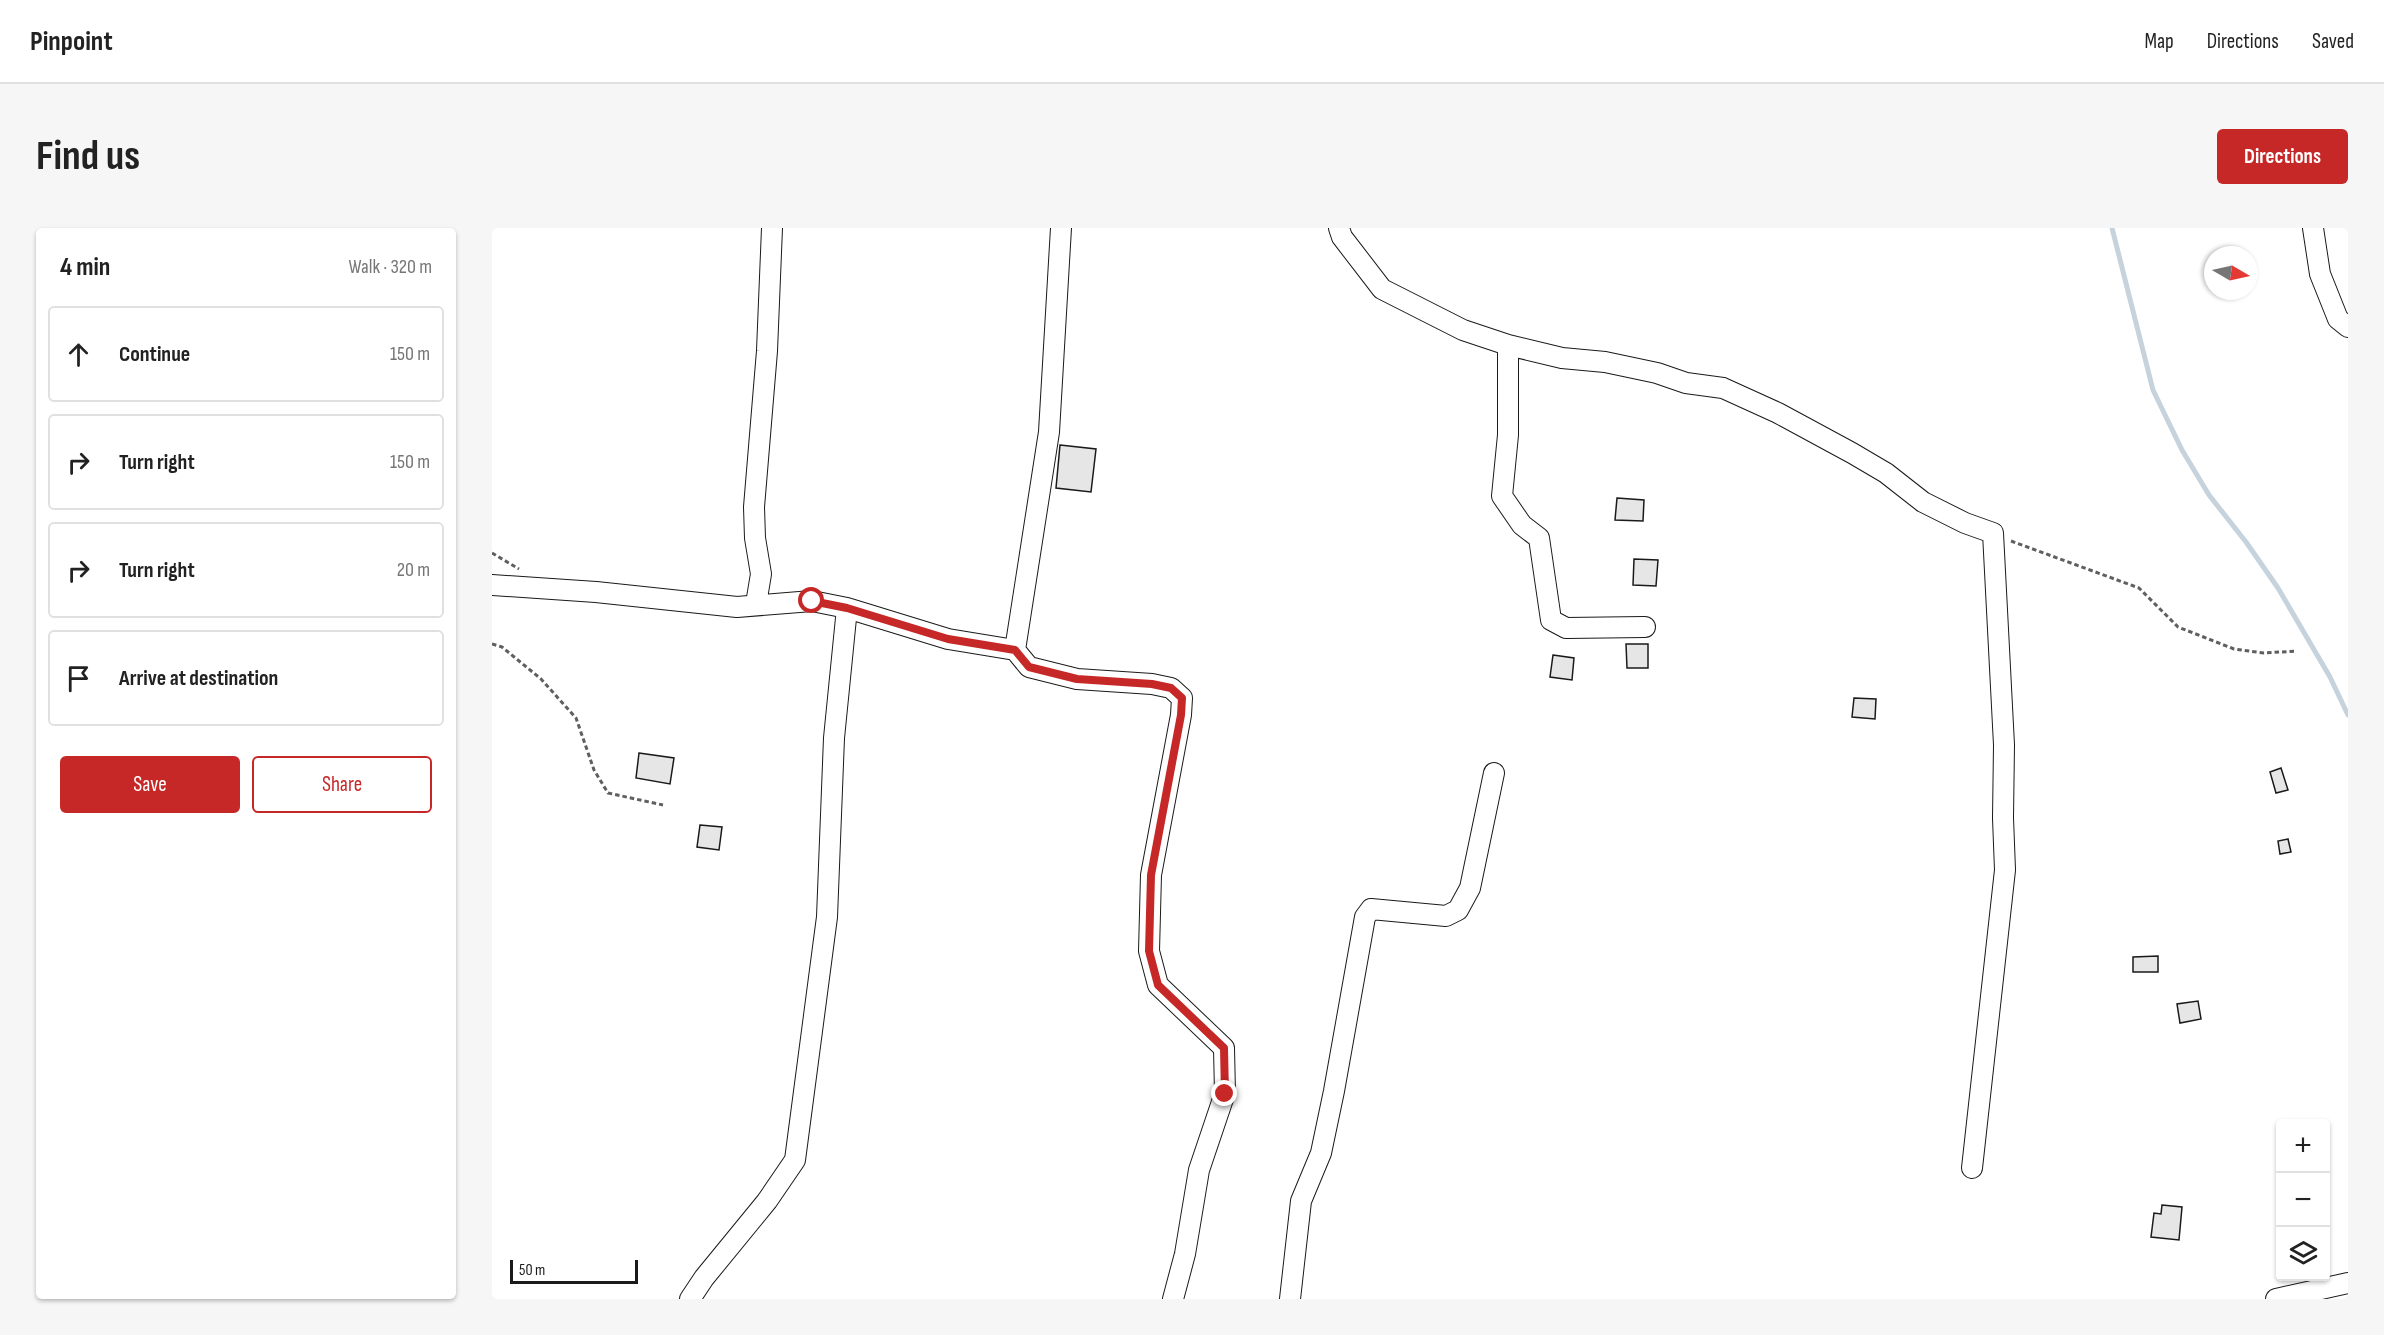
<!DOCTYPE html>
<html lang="en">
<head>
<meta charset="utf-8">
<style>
	body { margin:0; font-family:"Sofia Sans Condensed",sans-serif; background:#f6f6f6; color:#222 }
	.controls { position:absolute; right:18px; bottom:18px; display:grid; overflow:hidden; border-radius:6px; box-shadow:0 2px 4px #0004 }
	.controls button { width:54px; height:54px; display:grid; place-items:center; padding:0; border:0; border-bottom:2px solid #e0e0e0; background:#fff; color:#222; font:30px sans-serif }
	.compass { position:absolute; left:1712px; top:18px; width:54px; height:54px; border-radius:50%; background:#fff; box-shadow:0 2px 4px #0004; rotate:99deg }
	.scale { position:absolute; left:18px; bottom:15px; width:128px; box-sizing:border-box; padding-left:6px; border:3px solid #1a1a1a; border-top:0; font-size:16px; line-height:21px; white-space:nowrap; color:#1a1a1a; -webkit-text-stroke:4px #fff; paint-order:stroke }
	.stop { position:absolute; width:18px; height:18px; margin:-14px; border:4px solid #c62828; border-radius:50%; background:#fff }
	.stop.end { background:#c62828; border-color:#fff; box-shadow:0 2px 6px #0008 }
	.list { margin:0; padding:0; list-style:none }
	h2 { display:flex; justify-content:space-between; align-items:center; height:78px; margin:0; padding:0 24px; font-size:26px }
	h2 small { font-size:20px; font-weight:400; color:#767676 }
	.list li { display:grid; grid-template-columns:39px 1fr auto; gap:18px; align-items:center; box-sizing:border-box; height:96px; margin:0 12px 12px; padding:0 12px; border:2px solid #e0e0e0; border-radius:6px }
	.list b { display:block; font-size:22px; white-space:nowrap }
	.list em { font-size:20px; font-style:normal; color:#767676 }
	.actions { display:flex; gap:12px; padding:18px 24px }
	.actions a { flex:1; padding:14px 0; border:2px solid #c62828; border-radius:6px; text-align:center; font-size:21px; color:#c62828 }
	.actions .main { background:#c62828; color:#fff }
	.icon { flex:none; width:33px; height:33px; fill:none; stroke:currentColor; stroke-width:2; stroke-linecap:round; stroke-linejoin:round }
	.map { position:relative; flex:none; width:1856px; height:1071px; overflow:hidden; border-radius:6px }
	header { display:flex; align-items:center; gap:36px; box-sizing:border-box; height:84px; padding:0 30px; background:#fff; border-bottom:2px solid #e0e0e0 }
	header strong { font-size:28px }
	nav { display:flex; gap:33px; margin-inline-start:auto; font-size:21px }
	.intro { display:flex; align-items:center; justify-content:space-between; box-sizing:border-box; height:144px; padding:0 36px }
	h1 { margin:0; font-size:42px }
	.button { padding:15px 27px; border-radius:6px; background:#c62828; color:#fff; font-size:21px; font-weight:700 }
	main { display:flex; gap:36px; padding:0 36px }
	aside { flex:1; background:#fff; border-radius:6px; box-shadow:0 2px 4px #0004 }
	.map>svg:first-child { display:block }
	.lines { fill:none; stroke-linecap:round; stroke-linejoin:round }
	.stream { stroke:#c6d2dc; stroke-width:5 }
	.building { fill:#e6e6e6; stroke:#1a1a1a; stroke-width:1.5 }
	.minor-casing { stroke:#1a1a1a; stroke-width:22 }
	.path { stroke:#5f5f5f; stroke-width:3; stroke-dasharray:4.5 3; stroke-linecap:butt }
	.minor { stroke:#fff; stroke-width:20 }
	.route { stroke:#c62828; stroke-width:8 }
</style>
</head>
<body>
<header>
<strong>Pinpoint</strong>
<nav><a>Map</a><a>Directions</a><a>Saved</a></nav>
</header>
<div class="intro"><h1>Find us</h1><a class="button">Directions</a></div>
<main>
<aside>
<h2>4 min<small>Walk · 320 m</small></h2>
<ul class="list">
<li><svg class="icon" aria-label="ahead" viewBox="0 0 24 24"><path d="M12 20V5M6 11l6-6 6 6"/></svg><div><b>Continue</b></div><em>150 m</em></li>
<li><svg class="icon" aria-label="right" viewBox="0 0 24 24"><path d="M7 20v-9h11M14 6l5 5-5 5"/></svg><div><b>Turn right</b></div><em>150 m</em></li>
<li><svg class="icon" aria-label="right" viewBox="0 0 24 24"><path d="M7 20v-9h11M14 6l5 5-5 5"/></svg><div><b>Turn right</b></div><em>20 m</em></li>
<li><svg class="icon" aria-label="arrive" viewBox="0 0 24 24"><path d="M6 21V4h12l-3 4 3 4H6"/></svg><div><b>Arrive at destination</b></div></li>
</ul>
<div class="actions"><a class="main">Save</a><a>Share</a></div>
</aside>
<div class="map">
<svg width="1856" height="1071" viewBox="0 0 1856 1071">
	<rect width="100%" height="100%" fill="#fff"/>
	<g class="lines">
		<path class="stream" d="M 1620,0 L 1661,162 L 1690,222 L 1717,267 L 1754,314 L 1786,360 L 1838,449 L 1856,487"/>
	</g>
	<path class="building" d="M 568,217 L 604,221 L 599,264 L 564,260 Z
		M 1125,270 L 1152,272 L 1151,293 L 1123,292 Z
		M 1142,331 L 1166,332 L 1164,358 L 1141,357 Z
		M 1134,416 L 1156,416 L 1156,440 L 1135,440 Z
		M 1061,427 L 1082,430 L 1080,452 L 1058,449 Z
		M 1362,470 L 1384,471 L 1383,491 L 1360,489 Z
		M 147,525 L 182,530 L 178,556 L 144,550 Z
		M 1789,540 L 1796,562 L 1784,565 L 1778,544 Z
		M 208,597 L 230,599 L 227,622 L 205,619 Z
		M 1796,611 L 1799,624 L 1788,626 L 1786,613 Z
		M 1666,728 L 1666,744 L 1641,744 L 1641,729 Z
		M 1706,773 L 1709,791 L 1688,795 L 1685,776 Z
		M 1670,977 L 1690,979 L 1687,1012 L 1659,1009 L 1662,985 L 1669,986 Z"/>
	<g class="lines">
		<g class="minor-casing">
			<path id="minor" d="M 847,0 L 850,9 L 890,61 L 971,102 L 1016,117 L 1070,130 L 1113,134 L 1165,145 L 1194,155 L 1231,160 L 1286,185 L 1360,225 L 1394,245 L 1431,274 L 1473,295 L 1501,305 L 1512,517 L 1511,590 L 1513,642 L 1480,940
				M 1821,0 L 1828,46 L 1846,91 L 1856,99
				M 1016,117 L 1016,207 L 1010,268 L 1030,297 L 1047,310 L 1059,392 L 1074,400 L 1153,399
				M 0,357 L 104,364 L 245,379 L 320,373 L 355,380 L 456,411 L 523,422 L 537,439 L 585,451 L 660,456 L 679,460 L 690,470 L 689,487 L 659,647 L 657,723 L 666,757 L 732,820 L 733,865 L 707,942 L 693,1026 L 681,1071
				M 264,376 L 269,346 L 263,310 L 262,279 L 275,123 L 280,0
				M 523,422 L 557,204 L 569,0
				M 198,1071 L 212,1050 L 275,973 L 303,932 L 335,689 L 342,510 L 355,380
				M 798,1071 L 809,973 L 829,925 L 842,863 L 873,689 L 879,681 L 954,688 L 966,682 L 978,660 L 1002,545
				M 1784,1071 L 1856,1055"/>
		</g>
		<path class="path" d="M 1519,313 L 1647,360 L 1686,399 L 1742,421 L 1772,425 L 1805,423
			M 0,325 L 27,341
			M 0,416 L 10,419 L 49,451 L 84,490 L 102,542 L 116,565 L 171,577"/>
		<use href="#minor" class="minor"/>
	</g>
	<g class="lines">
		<path class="route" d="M 320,373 L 355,380 L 456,411 L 523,422 L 537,439 L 585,451 L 660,456 L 679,460 L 690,470 L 689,487 L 659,647 L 657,723 L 666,757 L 732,820 L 733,866"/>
	</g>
</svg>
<div class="controls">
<button>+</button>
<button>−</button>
<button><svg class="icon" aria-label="layers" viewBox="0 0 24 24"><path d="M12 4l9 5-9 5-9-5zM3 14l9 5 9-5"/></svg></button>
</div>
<svg class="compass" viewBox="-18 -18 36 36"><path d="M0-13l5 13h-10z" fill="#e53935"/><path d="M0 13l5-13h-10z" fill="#767676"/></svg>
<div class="scale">50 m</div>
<div class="stop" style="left:320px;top:373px"></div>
<div class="stop end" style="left:733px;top:866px"></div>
</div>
</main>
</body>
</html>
